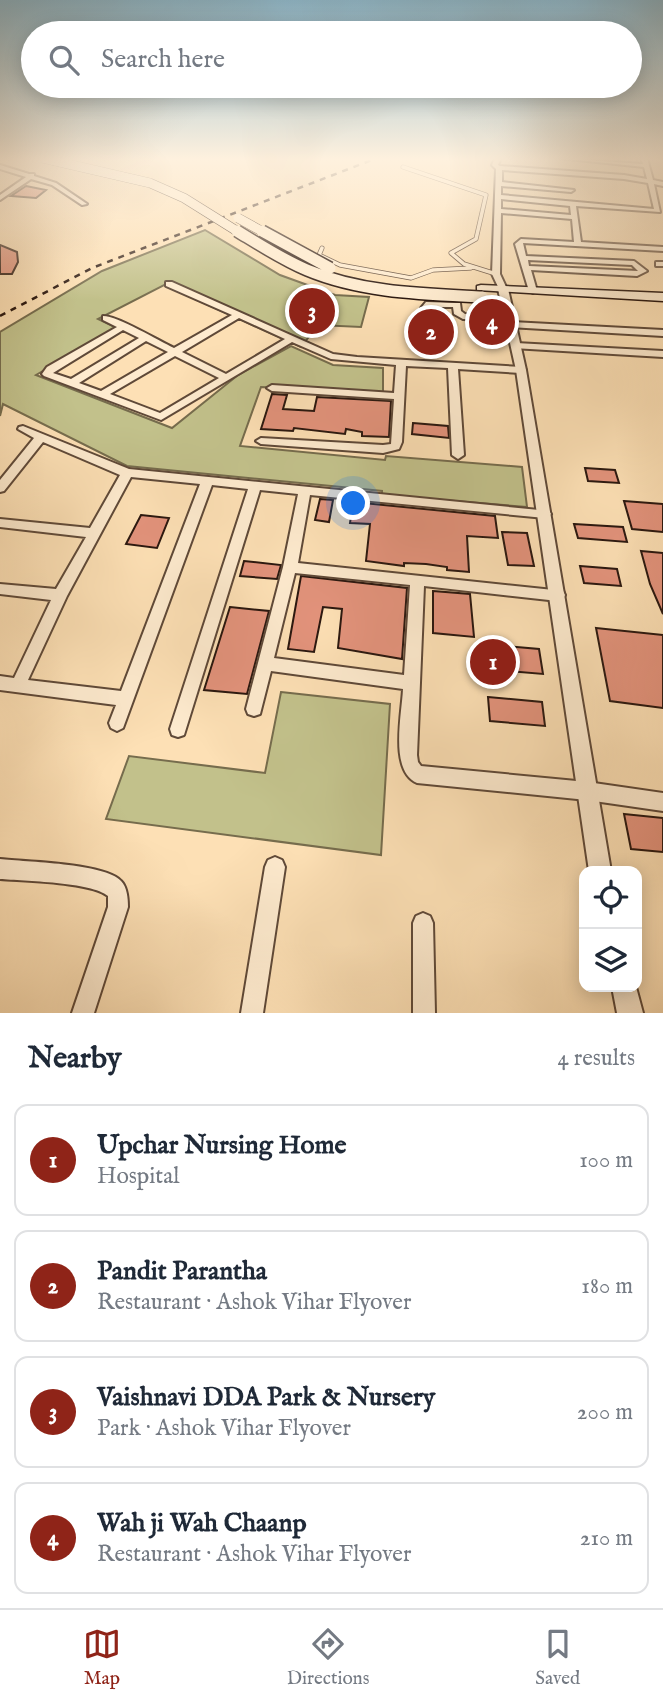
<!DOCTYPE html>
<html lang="en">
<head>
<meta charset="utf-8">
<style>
	body { margin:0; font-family:"IM FELL English",serif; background:#f6f6f7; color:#1f2937 }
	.controls { position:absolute; right:21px; bottom:21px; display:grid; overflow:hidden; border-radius:14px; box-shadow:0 4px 18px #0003 }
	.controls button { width:63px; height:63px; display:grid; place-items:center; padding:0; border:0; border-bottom:2px solid #e0e1e3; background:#fff; color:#1f2937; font:35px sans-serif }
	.you { position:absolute; left:354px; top:504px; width:24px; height:24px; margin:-18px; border:5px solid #fff; border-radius:50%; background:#1a73e8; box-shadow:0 0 0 10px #1a73e833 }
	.badge { display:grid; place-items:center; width:46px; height:46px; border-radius:50%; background:#8f2418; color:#fff; font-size:23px; font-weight:700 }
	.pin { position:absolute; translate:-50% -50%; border:4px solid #fff; box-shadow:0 2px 7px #0006 }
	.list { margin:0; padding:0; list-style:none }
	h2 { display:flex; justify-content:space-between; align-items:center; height:91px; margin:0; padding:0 28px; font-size:30px }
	h2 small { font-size:23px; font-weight:400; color:#747a83 }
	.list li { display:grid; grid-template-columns:46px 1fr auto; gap:21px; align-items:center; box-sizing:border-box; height:112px; margin:0 14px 14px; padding:0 14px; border:2px solid #e0e1e3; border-radius:14px }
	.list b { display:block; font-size:26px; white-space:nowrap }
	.list p { margin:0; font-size:23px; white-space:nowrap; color:#747a83 }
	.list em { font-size:23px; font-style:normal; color:#747a83 }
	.icon { flex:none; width:38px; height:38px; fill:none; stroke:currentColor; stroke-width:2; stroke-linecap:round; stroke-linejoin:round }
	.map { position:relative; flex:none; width:663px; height:1013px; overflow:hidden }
	.search { position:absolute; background:#fff; box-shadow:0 4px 18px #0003; left:21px; right:21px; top:21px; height:77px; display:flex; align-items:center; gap:18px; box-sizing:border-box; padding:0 24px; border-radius:38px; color:#747a83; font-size:26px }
	.sheet { height:595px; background:#fff }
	nav { display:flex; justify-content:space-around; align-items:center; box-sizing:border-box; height:98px; border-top:2px solid #e0e1e3; background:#fff; font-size:19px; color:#747a83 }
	nav a { display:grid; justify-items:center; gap:4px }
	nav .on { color:#8f2418 }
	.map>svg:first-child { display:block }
	.green { fill:#c2c18b; stroke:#766c4d; stroke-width:2 }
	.building { fill:#e3937c; stroke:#2a170f; stroke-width:2 }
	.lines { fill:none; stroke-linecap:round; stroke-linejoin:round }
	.service-casing { stroke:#5f4938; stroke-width:5 }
	.minor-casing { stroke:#5f4938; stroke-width:4 }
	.tertiary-casing { stroke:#5f4938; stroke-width:4 }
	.secondary-casing { stroke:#2a170f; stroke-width:3 }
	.service { stroke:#feebcf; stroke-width:3.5 }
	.minor { fill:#feebcf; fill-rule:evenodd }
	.tertiary { fill:#feebcf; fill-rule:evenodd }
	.secondary { fill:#feebcf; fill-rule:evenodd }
	.rail { stroke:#2a170f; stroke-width:2.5; stroke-dasharray:6 6; stroke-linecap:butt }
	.secondary-bridge-far1-casing { stroke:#2a170f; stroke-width:10; stroke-linecap:butt }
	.secondary-bridge-casing { stroke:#2a170f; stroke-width:14; stroke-linecap:butt }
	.secondary-bridge-far1 { stroke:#feebcf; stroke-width:9 }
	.secondary-bridge { stroke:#feebcf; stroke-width:11 }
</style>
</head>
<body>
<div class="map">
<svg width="663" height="1013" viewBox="0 0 663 1013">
	<rect width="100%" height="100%" fill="#fde0b5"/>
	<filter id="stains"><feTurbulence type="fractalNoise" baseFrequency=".00286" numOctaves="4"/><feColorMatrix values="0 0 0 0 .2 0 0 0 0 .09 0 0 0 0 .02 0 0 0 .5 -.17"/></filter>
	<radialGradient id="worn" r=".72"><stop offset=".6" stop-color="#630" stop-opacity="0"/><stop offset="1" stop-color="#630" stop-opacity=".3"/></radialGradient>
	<path class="green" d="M 205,230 L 280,275 L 335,295 L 369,297 L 361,327 L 318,325 L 301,347 L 164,285 L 98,319 L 117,328 L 36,375 L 172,428 L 238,375 L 291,346 L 333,365 L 383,368 L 383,392 L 261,387 L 240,446 L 385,460 L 386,456 L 522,467 L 527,507 L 382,495 L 382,491 L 127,466 L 3,404 L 0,416 L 0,332 L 102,271 Z
		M 281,692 L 390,704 L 381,855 L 106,819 L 129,756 L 265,773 Z"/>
	<path class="building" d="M 26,186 L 46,190 L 36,198 L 11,196 Z
		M 0,245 L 17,252 L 18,262 L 12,274 L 0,274 Z
		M 272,394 L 287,395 L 283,409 L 314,411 L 317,397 L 391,401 L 389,437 L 362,436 L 362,432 L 346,429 L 345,434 L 294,428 L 293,431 L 261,429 Z
		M 413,423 L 448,426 L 449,438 L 412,434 Z
		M 585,468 L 615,470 L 619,483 L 588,481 Z
		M 320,499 L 333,500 L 329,522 L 315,520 Z
		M 624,501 L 663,504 L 663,532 L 632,529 Z
		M 353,502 L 495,516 L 498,538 L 467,536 L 469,572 L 447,570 L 447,567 L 426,564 L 404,563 L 404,566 L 366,561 L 370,524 L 350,523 Z
		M 141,515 L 169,518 L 157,548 L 126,544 Z
		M 574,524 L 623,527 L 627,542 L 578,538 Z
		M 502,532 L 527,533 L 534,566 L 508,565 Z
		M 641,551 L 663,553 L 663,614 L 650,584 Z
		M 244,561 L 281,565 L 277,579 L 240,576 Z
		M 580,566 L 617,569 L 621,586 L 584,583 Z
		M 301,576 L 407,588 L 402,659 L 338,648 L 342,609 L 323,607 L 314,652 L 288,649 Z
		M 433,591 L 470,594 L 474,637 L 433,633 Z
		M 230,607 L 269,611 L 247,694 L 204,690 Z
		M 596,628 L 663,635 L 663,708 L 610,701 Z
		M 483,644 L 539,649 L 543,674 L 486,669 Z
		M 488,697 L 542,702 L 545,726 L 490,721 Z
		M 624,814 L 663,818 L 663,852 L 631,849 Z"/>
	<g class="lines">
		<g class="service-casing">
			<path id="service" d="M 403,167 L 486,195 L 476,239 L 451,253 L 464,264 L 496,274
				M 322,248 L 319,255 L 340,265 L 411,278 L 433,270 L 471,268"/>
		</g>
		<g class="minor-casing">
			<path id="minor" d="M 495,158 L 501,158 L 498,165 L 500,166 L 624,175 L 647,179 L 644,167 L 559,158 L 643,164 L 641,158 L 647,158 L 653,180 L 663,182 L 663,186 L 654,184 L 660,212 L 576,206 L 581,242 L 663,247 L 663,251 L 523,243 L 526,256 L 634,261 L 647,271 L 637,276 L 531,270 L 537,291 L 533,293 L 529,291 L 515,244 L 521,239 L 574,242 L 572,219 L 501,213 L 500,274 L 507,289 L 500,291 L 492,274 L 496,169 L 492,165 ZM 502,170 L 624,179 L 648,183 L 654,209 L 501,195 L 501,186 L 571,192 L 574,190 L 502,182 ZM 501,199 L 570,206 L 571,215 L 501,209 ZM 528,260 L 632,265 L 638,271 L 529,266 Z
				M 0,165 L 29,174 L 34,174 L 34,176 L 56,183 L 87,204 L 82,205 L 52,185 L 31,179 L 0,200 L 0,195 L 26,177 L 0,169 Z
				M 656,262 L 663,262 L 663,266 L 656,266 Z
				M 166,282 L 172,282 L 333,354 L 357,357 L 521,367 L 526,370 L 521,373 L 458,369 L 464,455 L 458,459 L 452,455 L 448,368 L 406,366 L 402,442 L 399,449 L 383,453 L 261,444 L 256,441 L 261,438 L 383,445 L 391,444 L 394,399 L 272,391 L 267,388 L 272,385 L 394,393 L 396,365 L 331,359 L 292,342 L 161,420 L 44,376 L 42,374 L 47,367 L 117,327 L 103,320 L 103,316 C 118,316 159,341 174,348 L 232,315 L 166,286 ZM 239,318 L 285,339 L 226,374 L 182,352 ZM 123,330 L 139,338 L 71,379 L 53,373 ZM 146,341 L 168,352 L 101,391 L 79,383 ZM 175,356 L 219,378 L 160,413 L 110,394 Z
				M 426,302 L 457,303 L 460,303 L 461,311 L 465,314 L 511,315 L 515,318 L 511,321 L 463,319 L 454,314 L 453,307 L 431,307 L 429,308 L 436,332 L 432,335 L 428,332 L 421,308 Z
				M 512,322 L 663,330 L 663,336 L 509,327 L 509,323 Z
				M 516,343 L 663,351 L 663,357 L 513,348 L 513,344 Z
				M 23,426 L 129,469 L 549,511 L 551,514 L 545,518 L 310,495 L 298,563 L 563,591 L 565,595 L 563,599 L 558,601 L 424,586 L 417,755 L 418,762 L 421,766 L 587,782 L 663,793 L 663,811 L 587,800 L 417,783 C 389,771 402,714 403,689 L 271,671 L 260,714 L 254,716 L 248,714 L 246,709 L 283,567 L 298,494 L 260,490 L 184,735 L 178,737 L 172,735 L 170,729 L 248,489 L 212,485 L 123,728 L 117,731 L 111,728 L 109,723 L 116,705 L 0,690 L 0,676 L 14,678 L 51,600 L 0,594 L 0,584 L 56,589 L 86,537 L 0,527 L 0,519 L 90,528 L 120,475 L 43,442 L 4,491 L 0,492 L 0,480 L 34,438 L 18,429 L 19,427 ZM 131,477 L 200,484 L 121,691 L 28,680 L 67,596 ZM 295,573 L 410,585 L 404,675 L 274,658 Z
				M 275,857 L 282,860 L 285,867 L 263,1013 L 241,1013 L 265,867 L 268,860 Z
				M 0,859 C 25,862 105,863 121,881 C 127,887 128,898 128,907 L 94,1013 L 72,1013 L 108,907 L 108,896 C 92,882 23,881 0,879 Z
				M 423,913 L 430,916 L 433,923 L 435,1013 L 413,1013 L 413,923 L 416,916 Z"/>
		</g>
		<g class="tertiary-casing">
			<path id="tertiary" d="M 503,286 L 508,289 L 526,370 L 611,871 L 589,871 L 516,370 L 498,289 Z
				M 612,987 L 636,987 L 643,1013 L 617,1013 Z"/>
		</g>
		<g class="secondary-casing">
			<path id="secondary" d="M 481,285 L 663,293 L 663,301 L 477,290 L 477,286 Z"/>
		</g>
		<use href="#service" class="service"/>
		<use href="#minor" class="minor"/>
		<use href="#tertiary" class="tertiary"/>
		<use href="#secondary" class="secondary"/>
		<path class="rail" d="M 0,316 L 92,268 L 377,158"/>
		<g class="secondary-bridge-far1-casing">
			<path id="secondary-bridge-far1" d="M 42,158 L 150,183 L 184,198 L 240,233
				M 238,218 L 265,233"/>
		</g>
		<g class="secondary-bridge-casing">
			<path id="secondary-bridge" d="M 237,231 C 260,245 283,260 307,270 C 362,293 424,294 482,297
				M 262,231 L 330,268"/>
		</g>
		<use href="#secondary-bridge-far1" class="secondary-bridge-far1"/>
		<use href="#secondary-bridge" class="secondary-bridge"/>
	</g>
	<linearGradient id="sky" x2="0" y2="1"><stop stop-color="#8bb8ce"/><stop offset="0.53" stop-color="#fef1de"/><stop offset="1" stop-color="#fef1de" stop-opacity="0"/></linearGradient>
	<rect width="663" height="300" fill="url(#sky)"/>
	<rect width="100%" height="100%" filter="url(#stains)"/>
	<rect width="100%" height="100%" fill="url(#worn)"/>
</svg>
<div class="controls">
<button><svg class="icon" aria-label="locate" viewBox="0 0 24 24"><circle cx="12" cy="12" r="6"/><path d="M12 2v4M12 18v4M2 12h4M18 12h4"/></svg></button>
<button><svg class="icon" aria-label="layers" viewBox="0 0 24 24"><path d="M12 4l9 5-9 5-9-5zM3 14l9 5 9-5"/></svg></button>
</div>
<div class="you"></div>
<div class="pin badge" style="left:493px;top:662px">1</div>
<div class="pin badge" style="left:431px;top:332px">2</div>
<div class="pin badge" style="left:312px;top:311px">3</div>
<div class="pin badge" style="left:492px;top:322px">4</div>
<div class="search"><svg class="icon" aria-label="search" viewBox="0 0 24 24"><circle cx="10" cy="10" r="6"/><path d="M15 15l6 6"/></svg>Search here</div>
</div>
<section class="sheet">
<h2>Nearby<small>4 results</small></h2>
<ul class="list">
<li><span class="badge">1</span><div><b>Upchar Nursing Home</b><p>Hospital</p></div><em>100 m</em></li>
<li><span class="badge">2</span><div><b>Pandit Parantha</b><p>Restaurant · Ashok Vihar Flyover</p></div><em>180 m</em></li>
<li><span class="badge">3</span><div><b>Vaishnavi DDA Park &amp; Nursery</b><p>Park · Ashok Vihar Flyover</p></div><em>200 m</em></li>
<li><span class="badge">4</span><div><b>Wah ji Wah Chaanp</b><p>Restaurant · Ashok Vihar Flyover</p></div><em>210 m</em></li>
</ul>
</section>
<nav>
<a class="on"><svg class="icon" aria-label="map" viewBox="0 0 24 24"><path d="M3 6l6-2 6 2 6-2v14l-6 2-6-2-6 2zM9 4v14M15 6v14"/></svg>Map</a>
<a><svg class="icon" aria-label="directions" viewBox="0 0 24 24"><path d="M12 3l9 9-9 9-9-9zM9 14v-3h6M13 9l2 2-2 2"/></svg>Directions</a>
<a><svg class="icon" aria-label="saved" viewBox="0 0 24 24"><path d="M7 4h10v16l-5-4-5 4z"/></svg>Saved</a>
</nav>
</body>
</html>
